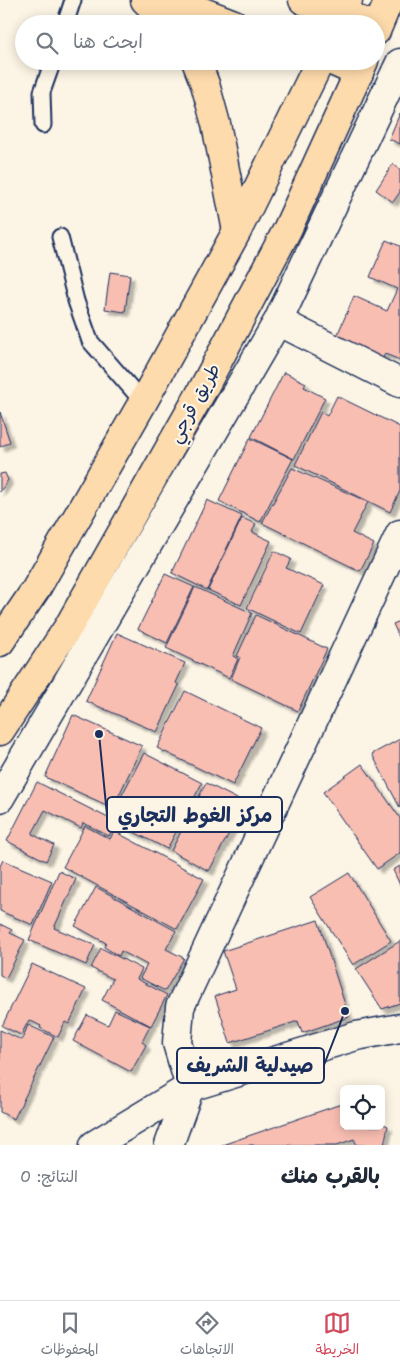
<!DOCTYPE html>
<html lang="ar">
<head>
<meta charset="utf-8">
<style>
	body { margin:0; font-family:"Shantell Sans","Playpen Sans Arabic",sans-serif; background:#f6f6f7; color:#1f2937; direction:rtl }
	.controls { position:absolute; right:15px; bottom:15px; display:grid; overflow:hidden; border-radius:8px; box-shadow:0 2px 12px #0003 }
	.controls button { width:45px; height:45px; display:grid; place-items:center; padding:0; border:0; border-bottom:1px solid #e0e1e3; background:#fff; color:#1f2937; font:25px sans-serif }
	.list { margin:0; padding:0; list-style:none }
	h2 { display:flex; justify-content:space-between; align-items:center; height:65px; margin:0; padding:0 20px; font-size:21px }
	h2 small { font-size:16px; font-weight:400; color:#747a83 }
	.icon { flex:none; width:28px; height:28px; fill:none; stroke:currentColor; stroke-width:2; stroke-linecap:round; stroke-linejoin:round }
	.map { position:relative; flex:none; width:400px; height:1145px; overflow:hidden; direction:ltr }
	.search { position:absolute; background:#fff; box-shadow:0 2px 12px #0003; left:15px; right:15px; top:15px; height:55px; display:flex; align-items:center; gap:12px; box-sizing:border-box; padding:0 18px; border-radius:28px; color:#747a83; font-size:19px }
	.sheet { height:155px; background:#fff }
	nav { display:flex; justify-content:space-around; align-items:center; box-sizing:border-box; height:70px; border-top:1px solid #e0e1e3; background:#fff; font-size:14px; color:#747a83 }
	nav a { display:grid; justify-items:center; gap:2px }
	nav .on { color:#d1495b }
	.map>svg:first-child { display:block }
	.building { fill:#f9beb2; stroke:#1b2f5e; filter:url(#shadow) }
	.lines { fill:none; stroke-linecap:round; stroke-linejoin:round }
	.service-casing { stroke:#1b2f5e; stroke-width:19 }
	.minor-casing { stroke:#1b2f5e; stroke-width:31 }
	.secondary-casing { stroke:#1b2f5e; stroke-width:31 }
	.primary-casing { stroke:#1b2f5e; stroke-width:31 }
	.trunk-casing { stroke:#1b2f5e; stroke-width:31 }
	.service { stroke:#fcf5e5; stroke-width:15 }
	.minor { stroke:#fcf5e5; stroke-width:28 }
	.secondary { stroke:#fcf5e5; stroke-width:28 }
	.primary { stroke:#fedbac; stroke-width:28 }
	.trunk { stroke:#fedbac; stroke-width:28 }
	.labels { text-anchor:middle; dominant-baseline:central; stroke-width:4.5; stroke-linejoin:round; paint-order:stroke }
	.street-label { font-size:19px; fill:#1b2f5e; stroke:#fcf5e5 }
	.leader { fill:none; stroke:#1b2f5e; stroke-width:2 }
	.callout-dot { fill:#1b2f5e; stroke:#fcf5e5; stroke-width:2 }
	.callout { fill:#fcf5e5; stroke:#1b2f5e; stroke-width:2 }
	.callout-label { font-size:20px; text-anchor:middle; font-weight:bold; fill:#1b2f5e }
</style>
</head>
<body>
<div class="map">
<svg width="400" height="1145" viewBox="0 0 400 1145">
	<defs>
		<filter id="shadow"><feDropShadow dx="4.5" dy="4.5" stdDeviation="1" flood-color="#0004"/></filter>
	</defs>
	<rect width="100%" height="100%" fill="#fcf5e5"/>
	<filter id="ink" filterUnits="userSpaceOnUse"><feTurbulence type="fractalNoise" baseFrequency=".02" numOctaves="2"/><feDisplacementMap in="SourceGraphic" scale="10" xChannelSelector="R" yChannelSelector="G"/><feConvolveMatrix kernelMatrix="1 2 1 2 8 2 1 2 1" color-interpolation-filters="sRGB"/></filter>
	<g filter="url(#ink)">
		<path class="building" d="M 400,113 L 400,144 L 389,139 Z
			M 393,164 L 400,169 L 400,192 L 393,202 L 376,190 Z
			M 386,240 L 400,246 L 400,360 L 385,354 L 379,365 L 336,338 L 354,296 L 387,311 L 397,289 L 370,277 Z
			M 110,272 L 130,275 L 125,312 L 105,309 Z
			M 284,372 L 306,383 L 304,387 L 325,398 L 294,459 L 251,437 Z
			M 337,396 L 400,427 L 400,491 L 390,512 L 295,465 L 321,412 L 327,416 Z
			M 0,412 L 10,442 L 0,447 Z
			M 250,438 L 293,459 L 260,522 L 219,501 Z
			M 292,468 L 368,502 L 352,533 L 374,544 L 360,571 L 262,523 Z
			M 5,473 L 8,480 L 0,492 L 0,474 Z
			M 207,500 L 242,516 L 207,590 L 172,573 Z
			M 242,518 L 256,524 L 252,532 L 271,541 L 241,605 L 208,590 Z
			M 274,551 L 291,559 L 286,568 L 324,585 L 301,634 L 247,608 Z
			M 165,574 L 194,587 L 167,643 L 138,629 Z
			M 195,587 L 252,613 L 233,656 L 238,659 L 229,678 L 166,648 Z
			M 256,615 L 327,649 L 298,711 L 231,679 L 240,657 L 237,656 Z
			M 400,621 L 400,639 L 393,624 Z
			M 117,633 L 185,663 L 176,683 L 179,685 L 157,732 L 86,701 Z
			M 185,691 L 261,728 L 233,785 L 157,748 Z
			M 73,715 L 142,746 L 113,808 L 45,777 Z
			M 400,739 L 400,808 L 372,754 Z
			M 144,753 L 202,783 L 167,849 L 124,827 L 128,820 L 113,812 Z
			M 362,764 L 400,818 L 400,853 L 377,869 L 323,792 Z
			M 37,782 L 116,822 L 109,836 L 83,823 L 81,828 L 45,810 L 32,834 L 54,845 L 46,861 L 7,841 Z
			M 206,783 L 245,803 L 209,871 L 171,851 Z
			M 85,826 L 110,839 L 114,831 L 204,879 L 177,929 L 63,867 Z
			M 3,860 L 52,881 L 33,925 L 0,911 L 0,866 Z
			M 400,866 L 400,885 L 393,870 Z
			M 59,871 L 76,879 L 54,928 L 95,945 L 86,965 L 29,940 Z
			M 349,873 L 391,941 L 353,965 L 310,897 Z
			M 96,887 L 176,931 L 166,949 L 184,958 L 165,991 L 140,978 L 147,965 L 121,951 L 119,956 L 104,947 L 106,943 L 75,926 Z
			M 318,920 L 349,1017 L 302,1033 L 298,1021 L 230,1043 L 215,996 L 236,989 L 223,951 Z
			M 0,924 L 12,930 L 10,933 L 25,940 L 6,978 L 0,975 Z
			M 400,941 L 400,1003 L 382,1009 L 356,969 Z
			M 101,948 L 142,969 L 137,979 L 167,995 L 151,1026 L 102,1000 L 113,979 L 91,968 Z
			M 32,964 L 86,989 L 69,1024 L 65,1022 L 58,1037 L 40,1028 L 41,1026 L 29,1020 L 21,1035 L 2,1026 Z
			M 115,1010 L 150,1026 L 142,1042 L 146,1045 L 131,1072 L 73,1041 L 87,1015 L 108,1025 Z
			M 28,1025 L 54,1037 L 14,1119 L 0,1112 L 0,1030 L 22,1040 Z
			M 344,1103 L 344,1126 L 381,1126 L 381,1123 L 388,1126 L 384,1145 L 357,1145 L 354,1139 L 337,1145 L 222,1145 Z"/>
		<g class="lines">
			<g class="service-casing">
				<path id="service" d="M 65,24 L 73,0
					M 43,125 L 42,92 L 53,61
					M 60,237 L 76,301 L 90,341 L 143,402"/>
			</g>
			<g class="minor-casing">
				<path id="minor" d="M 278,321 L 400,383
					M 0,798 L 278,321 L 400,63
					M 169,1145 L 190,1087 L 177,1043 L 180,1007 L 400,534"/>
			</g>
			<g class="secondary-casing">
				<path id="secondary" d="M 94,1145 L 190,1087 L 356,1036 L 400,1028"/>
			</g>
			<g class="primary-casing">
				<path id="primary" d="M 172,0 L 234,24
					M 303,0 L 369,24
					M 332,61 L 359,73"/>
			</g>
			<g class="trunk-casing">
				<path id="trunk" d="M 145,0 L 169,24
					M 338,24 L 348,0
					M 376,31 L 389,0
					M 196,61 L 205,84 L 216,124 L 237,231
					M 0,642 L 36,589 L 143,402 L 237,231 L 320,61
					M 0,731 L 69,626 L 203,389 L 287,230 L 364,61"/>
			</g>
			<use href="#service" class="service"/>
			<use href="#minor" class="minor"/>
			<use href="#secondary" class="secondary"/>
			<use href="#primary" class="primary"/>
			<use href="#trunk" class="trunk"/>
		</g>
	</g>
	<g class="labels">
		<g class="street-label">
			<text transform="translate(194 403) rotate(-61)">طريق قرجي</text>
		</g>
	</g>
	<path class="leader" d="M99 734L107 815M345 1011L324 1065"/>
	<g class="callout-dot">
		<circle cx="99" cy="734" r="5"/>
		<circle cx="345" cy="1011" r="5"/>
	</g>
	<g class="callout">
		<rect x="107" y="797" width="175" height="35" rx="5"/>
		<rect x="177" y="1048" width="147" height="35" rx="5"/>
	</g>
	<g class="callout-label">
		<text x="195" y="822">مركز الغوط التجاري</text>
		<text x="250" y="1072">صيدلية الشريف</text>
	</g>
</svg>
<div class="controls">
<button><svg class="icon" aria-label="locate" viewBox="0 0 24 24"><circle cx="12" cy="12" r="6"/><path d="M12 2v4M12 18v4M2 12h4M18 12h4"/></svg></button>
</div>
<div class="search"><svg class="icon" aria-label="search" viewBox="0 0 24 24"><circle cx="10" cy="10" r="6"/><path d="M15 15l6 6"/></svg>ابحث هنا</div>
</div>
<section class="sheet">
<h2>بالقرب منك<small>النتائج: 0</small></h2>
<ul class="list">
</ul>
</section>
<nav>
<a class="on"><svg class="icon" aria-label="map" viewBox="0 0 24 24"><path d="M3 6l6-2 6 2 6-2v14l-6 2-6-2-6 2zM9 4v14M15 6v14"/></svg>الخريطة</a>
<a><svg class="icon" aria-label="directions" viewBox="0 0 24 24"><path d="M12 3l9 9-9 9-9-9zM9 14v-3h6M13 9l2 2-2 2"/></svg>الاتجاهات</a>
<a><svg class="icon" aria-label="saved" viewBox="0 0 24 24"><path d="M7 4h10v16l-5-4-5 4z"/></svg>المحفوظات</a>
</nav>
</body>
</html>
